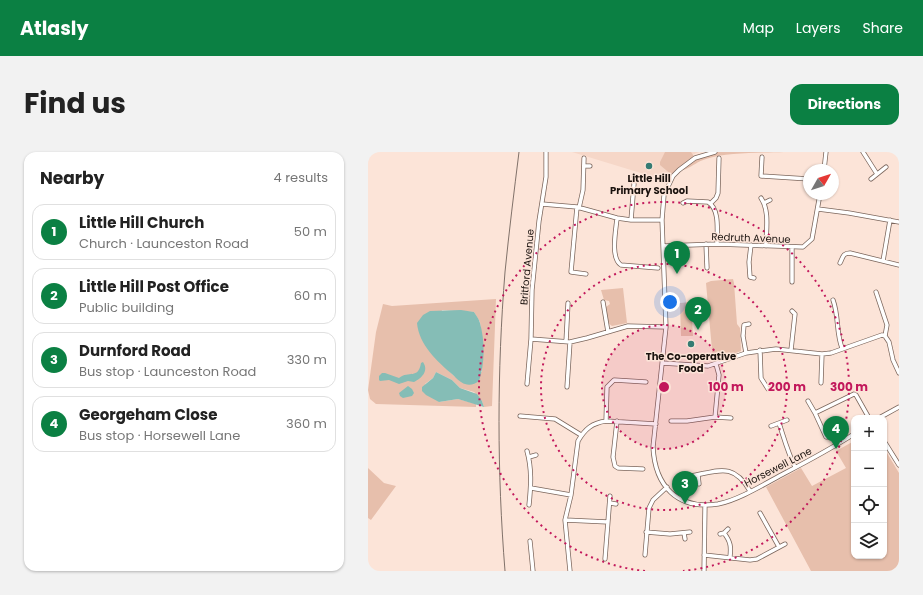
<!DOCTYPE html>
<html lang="en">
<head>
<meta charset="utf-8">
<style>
	body { margin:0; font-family:Poppins,sans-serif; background:#f2f2f2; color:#222 }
	.controls { position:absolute; right:12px; bottom:12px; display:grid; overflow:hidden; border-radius:8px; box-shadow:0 1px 3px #0004 }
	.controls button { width:36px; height:36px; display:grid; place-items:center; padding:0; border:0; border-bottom:1px solid #e0e0e0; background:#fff; color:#222; font:20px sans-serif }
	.compass { position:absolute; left:435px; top:12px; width:36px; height:36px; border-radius:50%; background:#fff; box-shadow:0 1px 3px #0004; rotate:51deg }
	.you { position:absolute; left:302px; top:150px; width:14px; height:14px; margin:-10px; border:3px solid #fff; border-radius:50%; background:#1a73e8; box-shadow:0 0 0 6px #1a73e833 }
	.badge { display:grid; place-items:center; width:26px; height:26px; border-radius:50%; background:#0b8043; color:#fff; font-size:13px; font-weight:700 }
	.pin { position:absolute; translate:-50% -33px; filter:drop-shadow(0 1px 2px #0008) }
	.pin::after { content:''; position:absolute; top:21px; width:14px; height:12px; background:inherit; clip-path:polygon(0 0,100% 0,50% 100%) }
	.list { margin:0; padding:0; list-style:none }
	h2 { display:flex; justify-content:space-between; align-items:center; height:52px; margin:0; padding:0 16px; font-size:17px }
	h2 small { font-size:13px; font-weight:400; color:#767676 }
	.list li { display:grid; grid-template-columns:26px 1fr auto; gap:12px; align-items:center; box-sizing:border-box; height:56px; margin:0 8px 8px; padding:0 8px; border:1px solid #e0e0e0; border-radius:12px }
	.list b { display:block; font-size:15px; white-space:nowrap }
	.list p { margin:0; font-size:13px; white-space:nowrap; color:#767676 }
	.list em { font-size:13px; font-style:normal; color:#767676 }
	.icon { flex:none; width:22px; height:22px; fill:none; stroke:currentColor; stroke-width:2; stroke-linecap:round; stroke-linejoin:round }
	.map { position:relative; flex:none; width:531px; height:419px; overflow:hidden; border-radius:12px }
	header { display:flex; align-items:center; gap:24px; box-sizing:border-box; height:56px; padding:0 20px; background:#0b8043; color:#fff }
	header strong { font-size:19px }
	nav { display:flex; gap:22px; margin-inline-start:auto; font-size:14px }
	.intro { display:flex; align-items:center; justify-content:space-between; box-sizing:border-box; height:96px; padding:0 24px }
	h1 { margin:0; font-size:28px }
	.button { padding:10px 18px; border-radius:12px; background:#0b8043; color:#fff; font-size:14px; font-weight:700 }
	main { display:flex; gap:24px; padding:0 24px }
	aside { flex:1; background:#fff; border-radius:12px; box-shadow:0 1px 3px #0004 }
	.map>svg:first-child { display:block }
	.built { fill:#f6d7c8 }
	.green { fill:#e7bfac; fill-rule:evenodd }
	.water { fill:#85bdb6 }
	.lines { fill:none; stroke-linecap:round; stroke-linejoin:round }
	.minor-casing { stroke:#7b665c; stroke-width:5 }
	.minor { stroke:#fff; stroke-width:3.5 }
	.rail { stroke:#807169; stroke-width:1 }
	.ring { fill:none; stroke:#c2185b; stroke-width:2; stroke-dasharray:2 4 }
	.poi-dot { fill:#347b73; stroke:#fce4d8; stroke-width:1.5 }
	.labels { text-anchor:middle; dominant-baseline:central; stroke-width:3; stroke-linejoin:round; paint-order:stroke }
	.poi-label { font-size:10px; font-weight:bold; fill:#1a120e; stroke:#fce4d8 }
	.street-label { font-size:10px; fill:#1a120e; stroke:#fce4d8 }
	.centre { fill:#c2185b; stroke:#fce4d8; stroke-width:2 }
	.ring-label { font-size:12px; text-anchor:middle; font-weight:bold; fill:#c2185b; stroke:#fce4d8; stroke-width:3; stroke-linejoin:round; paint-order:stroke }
</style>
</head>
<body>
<header>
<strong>Atlasly</strong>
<nav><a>Map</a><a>Layers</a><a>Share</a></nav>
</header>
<div class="intro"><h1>Find us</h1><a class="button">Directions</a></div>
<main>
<aside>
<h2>Nearby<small>4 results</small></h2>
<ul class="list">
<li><span class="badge">1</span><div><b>Little Hill Church</b><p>Church · Launceston Road</p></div><em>50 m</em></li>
<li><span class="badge">2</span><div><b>Little Hill Post Office</b><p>Public building</p></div><em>60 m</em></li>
<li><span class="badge">3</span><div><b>Durnford Road</b><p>Bus stop · Launceston Road</p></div><em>330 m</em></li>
<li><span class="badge">4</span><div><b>Georgeham Close</b><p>Bus stop · Horsewell Lane</p></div><em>360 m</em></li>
</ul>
</aside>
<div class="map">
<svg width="531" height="419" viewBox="0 0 531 419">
	<rect width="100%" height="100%" fill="#fce4d8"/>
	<path class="built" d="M 204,0 L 331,0 L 322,4 L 312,12 L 301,24 L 299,29 Z"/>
	<path class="green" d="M 297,0 L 323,0 L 327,6 L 347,0 L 416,0 C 393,1 359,0 338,7 C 330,9 325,14 318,17 C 311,19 311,18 305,24 L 292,13 L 292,10 Z
		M 365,127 L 366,131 L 369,172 L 372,176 L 373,199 L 345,209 L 338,131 L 343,129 Z
		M 255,136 L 259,171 L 244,174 L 240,171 L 238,155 L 242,152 L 241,149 L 236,148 L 233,138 Z
		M 128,147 L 124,254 L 116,255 L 114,249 L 106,240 L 92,236 L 84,228 L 68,220 L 65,226 L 57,232 L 71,250 L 90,247 L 108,252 L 108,255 L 8,252 L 2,247 L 0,238 L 8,180 L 15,152 L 24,154 ZM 74,158 L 106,160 L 112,170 L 114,185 L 114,220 L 87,225 L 64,202 Z
		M 323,150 L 325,184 L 313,184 L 312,151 Z
		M 486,289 L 486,404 L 516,404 L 516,296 L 531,321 L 531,419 L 443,419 L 398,335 L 433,316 L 444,334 L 478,316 L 468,299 Z
		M 0,316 L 16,331 L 28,334 L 3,368 L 0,366 Z"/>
	<path class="water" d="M 93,158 L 106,160 C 108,163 111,167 112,171 C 117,189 117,212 111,229 C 107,232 102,234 97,232 C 93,231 88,226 85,223 C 69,209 51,193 49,171 L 55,163 L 62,159 Z
		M 55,210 C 61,219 54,226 46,230 L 40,229 L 31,232 L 21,228 L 12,229 L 11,228 L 11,224 L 14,221 L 17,221 L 31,226 C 41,218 50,228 53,211 Z
		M 68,220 L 84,228 L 92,236 L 109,242 L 114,249 L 116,255 L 90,247 L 71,250 L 58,243 L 54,239 L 54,235 L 65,226 Z
		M 40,234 L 44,237 L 46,241 L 44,244 L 35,246 L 32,244 L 31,241 Z"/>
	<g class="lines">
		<g class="minor-casing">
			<path id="minor" d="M 347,0 L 327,6 L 311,18 L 305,24 L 296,43 L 294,68 L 298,175 L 285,295 C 287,334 309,358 350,352 C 371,348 398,331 417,321 C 440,309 464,296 486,282
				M 495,0 L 509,22
				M 394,5 L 393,24 L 441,27
				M 216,14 L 222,14
				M 456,18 L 458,0
				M 503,27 L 518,15
				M 393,46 C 402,59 398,79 398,94
				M 315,51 L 319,49 L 340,50 C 352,57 349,79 349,92
				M 343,51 L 348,46 L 350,41 L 351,6
				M 396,51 L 402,48
				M 174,52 L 209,55 L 249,66 L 263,68 L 294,68
				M 209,55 L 203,120 L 218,122
				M 211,56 L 215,38 L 216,6
				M 450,57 L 481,61 L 531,70
				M 249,66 C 248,78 242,106 253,113 L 290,116
				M 263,68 L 266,32 L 264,27
				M 338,92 L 339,116
				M 383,93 L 381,110 L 382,125 L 386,126
				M 295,94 L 349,92 L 435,95 L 444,87 L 452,42
				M 515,109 L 522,68
				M 472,111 C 475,105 475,101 482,101 L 531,113
				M 424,130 L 424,95
				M 508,140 L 519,173 L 517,184 L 521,190 L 525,208 L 531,221
				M 465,148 C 471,164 468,181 474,196
				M 235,150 L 240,180
				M 163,187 L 202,190 L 219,186 L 260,174 L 298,175
				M 198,190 L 200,151
				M 392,198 L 393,226 L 400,237
				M 423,198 L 427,162 L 424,159
				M 378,201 L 375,184 L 376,173 L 381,172
				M 294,211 L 340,214 L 378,201 L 408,197 L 454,202 L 463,201 L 514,183 L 517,184
				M 453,231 L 454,202
				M 159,232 L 163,187 L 164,138 L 171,69 L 178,25 L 178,0
				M 199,235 L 202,190
				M 440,249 L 447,261 L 486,242 L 488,243 L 501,266
				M 447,261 L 458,285 L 462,285
				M 152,264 L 187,267 L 213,283
				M 347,265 L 363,266
				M 511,266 L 531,255
				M 238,269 L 239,235 L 246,228 L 278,230
				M 249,269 L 245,305 L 247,314 L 250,316 L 275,317
				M 303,269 L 319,269 L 347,265 L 351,223 L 348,212
				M 411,271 L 419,268
				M 403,274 L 411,271 C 416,286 420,301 427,315
				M 516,289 L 531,313
				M 159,299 C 164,317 163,334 161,353
				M 161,305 L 168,303
				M 330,323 L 331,332
				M 323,324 C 351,319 365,310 382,339
				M 163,336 L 203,343
				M 242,351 L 248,352
				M 392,361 L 411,395
				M 197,368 L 240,370
				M 278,380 L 302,382 L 322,380
				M 316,381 L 317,387
				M 356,381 C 363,390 363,395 362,405
				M 352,382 L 356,381 L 360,377
				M 162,389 L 165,419
				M 277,403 L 281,356 L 285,348 L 299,335
				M 336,403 L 382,408 L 389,407 L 417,392
				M 237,407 L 242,344
				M 202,419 L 197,368 L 203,343 L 210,289 C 217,277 224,271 238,269 L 288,272
				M 336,419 L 337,353"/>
		</g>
		<use href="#minor" class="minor"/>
		<path class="rail" d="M 137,419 C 129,320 129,219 137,120 C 141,80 146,40 151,0"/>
	</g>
	<circle cx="296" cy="235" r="62" fill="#c2185b" fill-opacity=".12"/>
	<g class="ring">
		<circle cx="296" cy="235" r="62"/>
		<circle cx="296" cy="235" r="123"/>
		<path d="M277 419A185 185 0 1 1 315 419"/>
	</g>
	<g class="poi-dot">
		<circle cx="281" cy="14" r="4"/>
		<circle cx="323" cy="192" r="4"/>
	</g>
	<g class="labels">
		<g class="poi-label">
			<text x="281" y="26">Little Hill<tspan x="281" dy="12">Primary School</tspan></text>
			<text x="323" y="204">The Co-operative<tspan x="323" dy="12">Food</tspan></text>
		</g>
		<g class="street-label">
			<text transform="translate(383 86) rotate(2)">Redruth Avenue</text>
			<text transform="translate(159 115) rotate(-85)">Britford Avenue</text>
			<text transform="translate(410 315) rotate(-27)">Horsewell Lane</text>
		</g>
	</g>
	<circle cx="296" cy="235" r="6" class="centre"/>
	<g class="ring-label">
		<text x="358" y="239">100 m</text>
		<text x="419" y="239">200 m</text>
		<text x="481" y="239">300 m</text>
	</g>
</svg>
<div class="controls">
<button>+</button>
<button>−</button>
<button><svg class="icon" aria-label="locate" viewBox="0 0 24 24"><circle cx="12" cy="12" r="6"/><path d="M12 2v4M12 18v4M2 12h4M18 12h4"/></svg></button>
<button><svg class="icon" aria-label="layers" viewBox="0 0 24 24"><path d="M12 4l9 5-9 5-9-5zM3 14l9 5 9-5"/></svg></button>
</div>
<svg class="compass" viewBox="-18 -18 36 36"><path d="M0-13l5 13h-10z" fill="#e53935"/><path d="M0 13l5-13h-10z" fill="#767676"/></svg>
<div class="you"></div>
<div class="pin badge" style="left:309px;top:122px">1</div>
<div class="pin badge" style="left:330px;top:178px">2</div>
<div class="pin badge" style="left:317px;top:352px">3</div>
<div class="pin badge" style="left:468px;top:297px">4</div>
</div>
</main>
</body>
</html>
